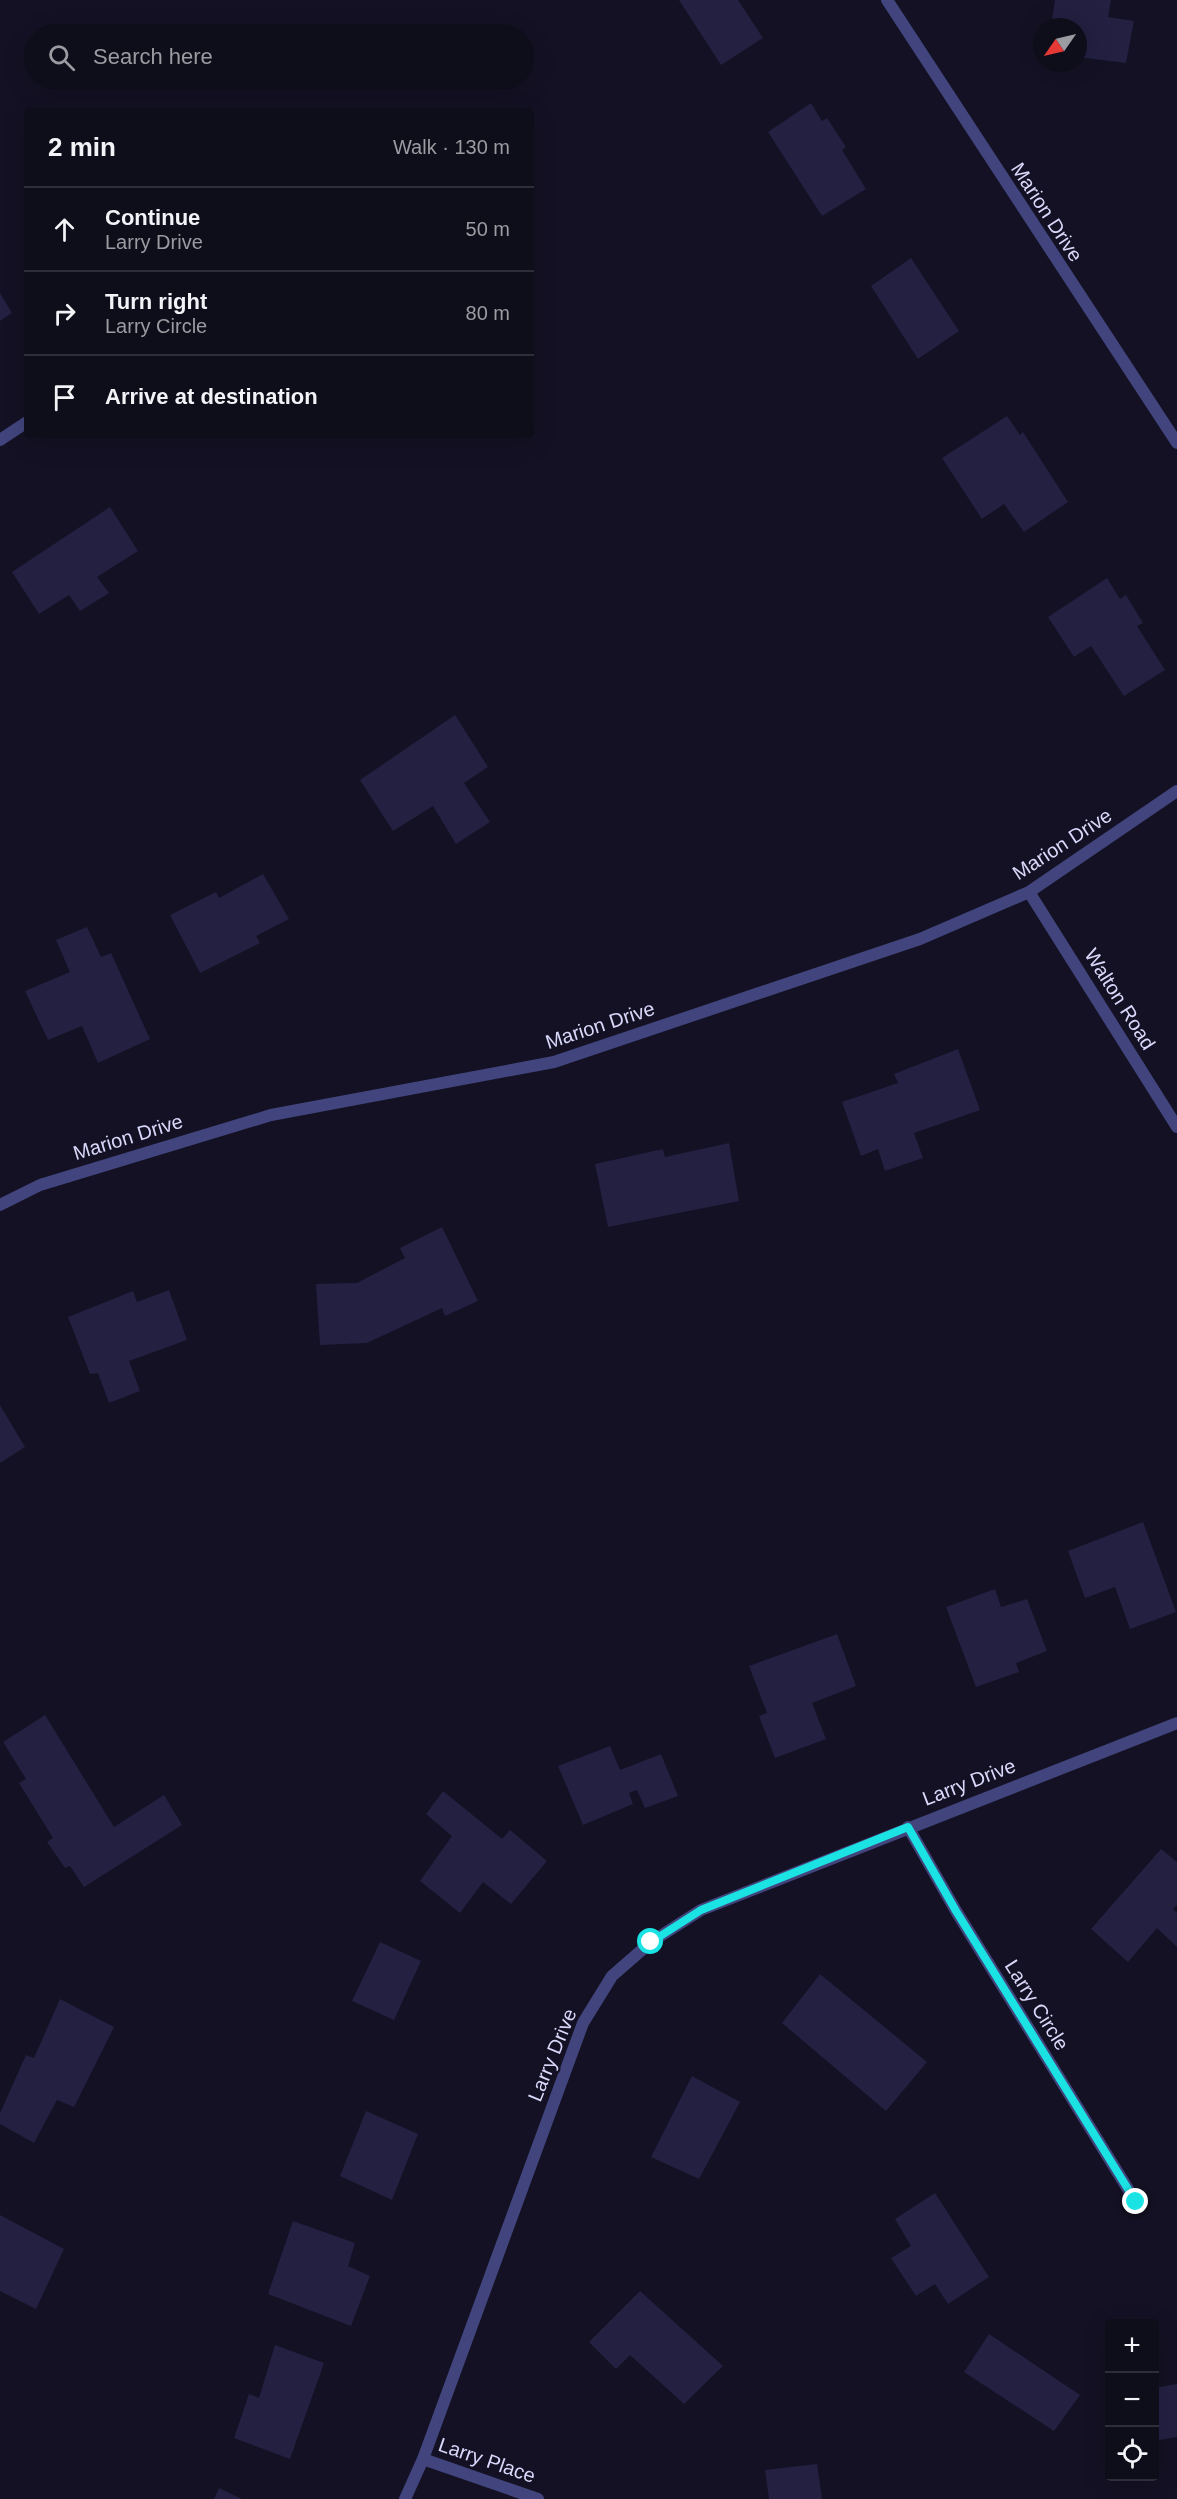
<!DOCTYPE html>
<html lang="en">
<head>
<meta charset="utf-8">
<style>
	body { margin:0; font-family:Helvetica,sans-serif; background:#1c1b27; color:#f1f3f6 }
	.controls { position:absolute; right:18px; bottom:18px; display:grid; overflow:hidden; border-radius:6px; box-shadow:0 6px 24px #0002 }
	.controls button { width:54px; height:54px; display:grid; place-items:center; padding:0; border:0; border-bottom:2px solid #2e2d39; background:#0e0d1a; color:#f1f3f6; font:30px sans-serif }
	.compass { position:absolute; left:1033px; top:18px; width:54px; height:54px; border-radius:50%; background:#0e0d1a; box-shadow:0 6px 24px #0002; rotate:236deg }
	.stop { position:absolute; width:18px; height:18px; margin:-14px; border:4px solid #1be3e4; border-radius:50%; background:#fff }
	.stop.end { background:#1be3e4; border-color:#fff; box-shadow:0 2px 6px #0008 }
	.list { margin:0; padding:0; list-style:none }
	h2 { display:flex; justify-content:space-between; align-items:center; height:78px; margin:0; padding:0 24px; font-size:26px }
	h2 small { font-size:20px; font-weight:400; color:#9b9ca2 }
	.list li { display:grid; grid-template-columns:39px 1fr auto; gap:18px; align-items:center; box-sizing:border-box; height:84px; padding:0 24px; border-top:2px solid #2e2d39 }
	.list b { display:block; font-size:22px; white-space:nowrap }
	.list p { margin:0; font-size:20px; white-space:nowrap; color:#9b9ca2 }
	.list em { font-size:20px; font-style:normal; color:#9b9ca2 }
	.icon { flex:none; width:33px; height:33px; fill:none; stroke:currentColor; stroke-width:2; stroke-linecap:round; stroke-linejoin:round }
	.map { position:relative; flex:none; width:1177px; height:2499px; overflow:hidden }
	.search { position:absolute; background:#0e0d1a; box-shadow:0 6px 24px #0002; left:24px; top:24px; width:510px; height:66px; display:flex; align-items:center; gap:15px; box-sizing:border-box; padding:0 21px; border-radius:33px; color:#9b9ca2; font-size:22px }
	.panel { position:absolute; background:#0e0d1a; box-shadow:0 6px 24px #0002; left:24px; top:108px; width:510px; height:330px; border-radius:6px }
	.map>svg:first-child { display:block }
	.building { fill:#232042 }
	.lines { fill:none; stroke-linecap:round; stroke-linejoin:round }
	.minor { stroke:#42457d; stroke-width:12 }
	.route { stroke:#1be3e4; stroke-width:8 }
	.labels { text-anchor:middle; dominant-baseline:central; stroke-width:4.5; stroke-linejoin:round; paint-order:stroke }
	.street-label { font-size:20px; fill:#d9d8fa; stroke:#131123 }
</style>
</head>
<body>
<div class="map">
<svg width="1177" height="2499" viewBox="0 0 1177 2499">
	<rect width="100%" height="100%" fill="#131123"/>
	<path class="building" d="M 679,0 L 738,0 L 763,38 L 721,65 Z
		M 1055,0 L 1111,0 L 1108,17 L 1134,21 L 1126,63 L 1078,57 L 1078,27 L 1051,27 Z
		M 811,103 L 822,121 L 827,118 L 846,147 L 842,150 L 866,189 L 822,216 L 768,132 Z
		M 911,258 L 959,331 L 918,359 L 871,286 Z
		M 0,293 L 12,313 L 0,321 Z
		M 1007,416 L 1020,435 L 1023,432 L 1068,502 L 1024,532 L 1004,504 L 982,519 L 942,458 Z
		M 110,507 L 138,551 L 97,577 L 109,593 L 80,611 L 69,595 L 39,614 L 12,572 Z
		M 1107,578 L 1120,599 L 1126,595 L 1143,623 L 1137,626 L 1165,670 L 1124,696 L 1091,646 L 1074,657 L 1048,617 Z
		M 455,715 L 488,767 L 464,783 L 490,822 L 456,844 L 433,806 L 393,831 L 360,780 Z
		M 263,874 L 289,919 L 256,936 L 260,943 L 200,973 L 170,915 L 216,892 L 219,898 Z
		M 87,927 L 101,957 L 111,953 L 150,1039 L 98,1063 L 82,1026 L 48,1040 L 25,991 L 70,972 L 56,940 Z
		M 958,1049 L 980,1110 L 914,1133 L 923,1158 L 885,1171 L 878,1149 L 861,1156 L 842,1102 L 898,1083 L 894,1074 Z
		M 729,1143 L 739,1201 L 608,1227 L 595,1164 L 663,1149 L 665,1157 Z
		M 442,1227 L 478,1301 L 445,1316 L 442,1308 L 367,1343 L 320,1345 L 316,1284 L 357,1283 L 405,1258 L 400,1248 Z
		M 169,1290 L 187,1340 L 129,1361 L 140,1391 L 109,1403 L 98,1373 L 90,1374 L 68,1317 L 133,1291 L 137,1302 Z
		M 0,1405 L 25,1447 L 0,1463 Z
		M 1143,1522 L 1176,1612 L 1130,1629 L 1115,1587 L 1085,1598 L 1068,1551 Z
		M 995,1589 L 1001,1607 L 1027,1599 L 1047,1651 L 1016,1663 L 1019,1672 L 976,1687 L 946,1607 Z
		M 837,1634 L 856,1686 L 812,1703 L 826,1739 L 775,1758 L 759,1716 L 767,1713 L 749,1666 Z
		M 45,1715 L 114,1827 L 164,1795 L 182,1825 L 84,1887 L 70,1866 L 65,1868 L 47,1842 L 53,1838 L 19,1783 L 26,1779 L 3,1742 Z
		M 610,1746 L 620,1770 L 661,1754 L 678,1796 L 645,1808 L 637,1790 L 629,1793 L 633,1804 L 583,1825 L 558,1766 Z
		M 443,1791 L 502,1839 L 510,1830 L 547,1861 L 511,1904 L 483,1882 L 460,1913 L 420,1881 L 452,1836 L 426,1814 Z
		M 1161,1849 L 1177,1862 L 1177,1905 L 1173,1909 L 1177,1913 L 1177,1947 L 1157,1928 L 1128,1962 L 1091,1929 Z
		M 380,1942 L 421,1961 L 394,2020 L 352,2001 Z
		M 820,1974 L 927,2062 L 886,2111 L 782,2023 Z
		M 60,1999 L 114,2027 L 74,2107 L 57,2100 L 34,2143 L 0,2124 L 0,2113 L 26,2055 L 34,2058 Z
		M 692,2076 L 740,2102 L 699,2179 L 651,2157 Z
		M 366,2111 L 418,2134 L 392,2200 L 340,2176 Z
		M 935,2193 L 989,2277 L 948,2304 L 935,2284 L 916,2296 L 891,2258 L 911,2246 L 895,2219 Z
		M 0,2215 L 64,2249 L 36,2309 L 0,2291 Z
		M 293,2221 L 355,2243 L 348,2266 L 370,2276 L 351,2326 L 268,2294 Z
		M 640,2291 L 723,2366 L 684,2404 L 630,2355 L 616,2369 L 589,2342 Z
		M 989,2334 L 1080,2395 L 1054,2431 L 964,2372 Z
		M 275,2345 L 324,2363 L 290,2459 L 234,2438 L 249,2394 L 259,2398 Z
		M 1177,2384 L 1177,2437 L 1154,2441 L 1154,2388 Z
		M 817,2464 L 822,2499 L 769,2499 L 765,2470 Z
		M 219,2488 L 242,2499 L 214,2499 Z"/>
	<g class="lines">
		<path class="minor" d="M 887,0 L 1177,443
			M 0,440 L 27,422
			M 1029,892 L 1177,1127
			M 0,1205 L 40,1185 L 271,1115 L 554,1062 L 920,939 L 1029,892 L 1177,791
			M 908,1827 L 956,1911 L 1136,2202
			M 423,2459 L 538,2499
			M 405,2499 L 423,2459 L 583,2023 L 612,1976 L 651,1942 L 701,1910 L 1177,1723"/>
	</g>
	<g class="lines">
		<path class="route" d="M 651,1942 L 701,1910 L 908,1827 L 956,1911 L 1136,2202"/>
	</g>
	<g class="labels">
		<g class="street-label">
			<text transform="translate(1047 212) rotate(57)">Marion Drive</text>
			<text transform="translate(1062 844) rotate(-33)">Marion Drive</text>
			<text transform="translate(1120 999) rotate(58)">Walton Road</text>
			<text transform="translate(600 1025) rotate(-18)">Marion Drive</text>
			<text transform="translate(128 1137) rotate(-17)">Marion Drive</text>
			<text transform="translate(969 1782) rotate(-21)">Larry Drive</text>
			<text transform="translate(1037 2005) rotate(58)">Larry Circle</text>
			<text transform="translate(552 2055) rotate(-68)">Larry Drive</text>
			<text transform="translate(487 2460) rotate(19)">Larry Place</text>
		</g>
	</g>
</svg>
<div class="controls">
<button>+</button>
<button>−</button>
<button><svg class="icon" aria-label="locate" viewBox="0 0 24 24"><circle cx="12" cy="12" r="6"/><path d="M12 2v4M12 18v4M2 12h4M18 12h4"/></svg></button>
</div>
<svg class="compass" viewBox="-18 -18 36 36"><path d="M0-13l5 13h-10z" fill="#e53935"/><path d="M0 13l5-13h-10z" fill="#9b9ca2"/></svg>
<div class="stop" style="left:651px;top:1942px"></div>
<div class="stop end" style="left:1136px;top:2202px"></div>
<div class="search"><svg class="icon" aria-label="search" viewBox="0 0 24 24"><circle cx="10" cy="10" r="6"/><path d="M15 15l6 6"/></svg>Search here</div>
<section class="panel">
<h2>2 min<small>Walk · 130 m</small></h2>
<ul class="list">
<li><svg class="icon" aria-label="ahead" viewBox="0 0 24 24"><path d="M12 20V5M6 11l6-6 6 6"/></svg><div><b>Continue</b><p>Larry Drive</p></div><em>50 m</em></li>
<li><svg class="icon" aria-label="right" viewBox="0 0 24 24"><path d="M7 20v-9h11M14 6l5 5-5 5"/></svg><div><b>Turn right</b><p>Larry Circle</p></div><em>80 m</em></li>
<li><svg class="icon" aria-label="arrive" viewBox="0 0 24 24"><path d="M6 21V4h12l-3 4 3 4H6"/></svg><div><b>Arrive at destination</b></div></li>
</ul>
</section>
</div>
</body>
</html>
